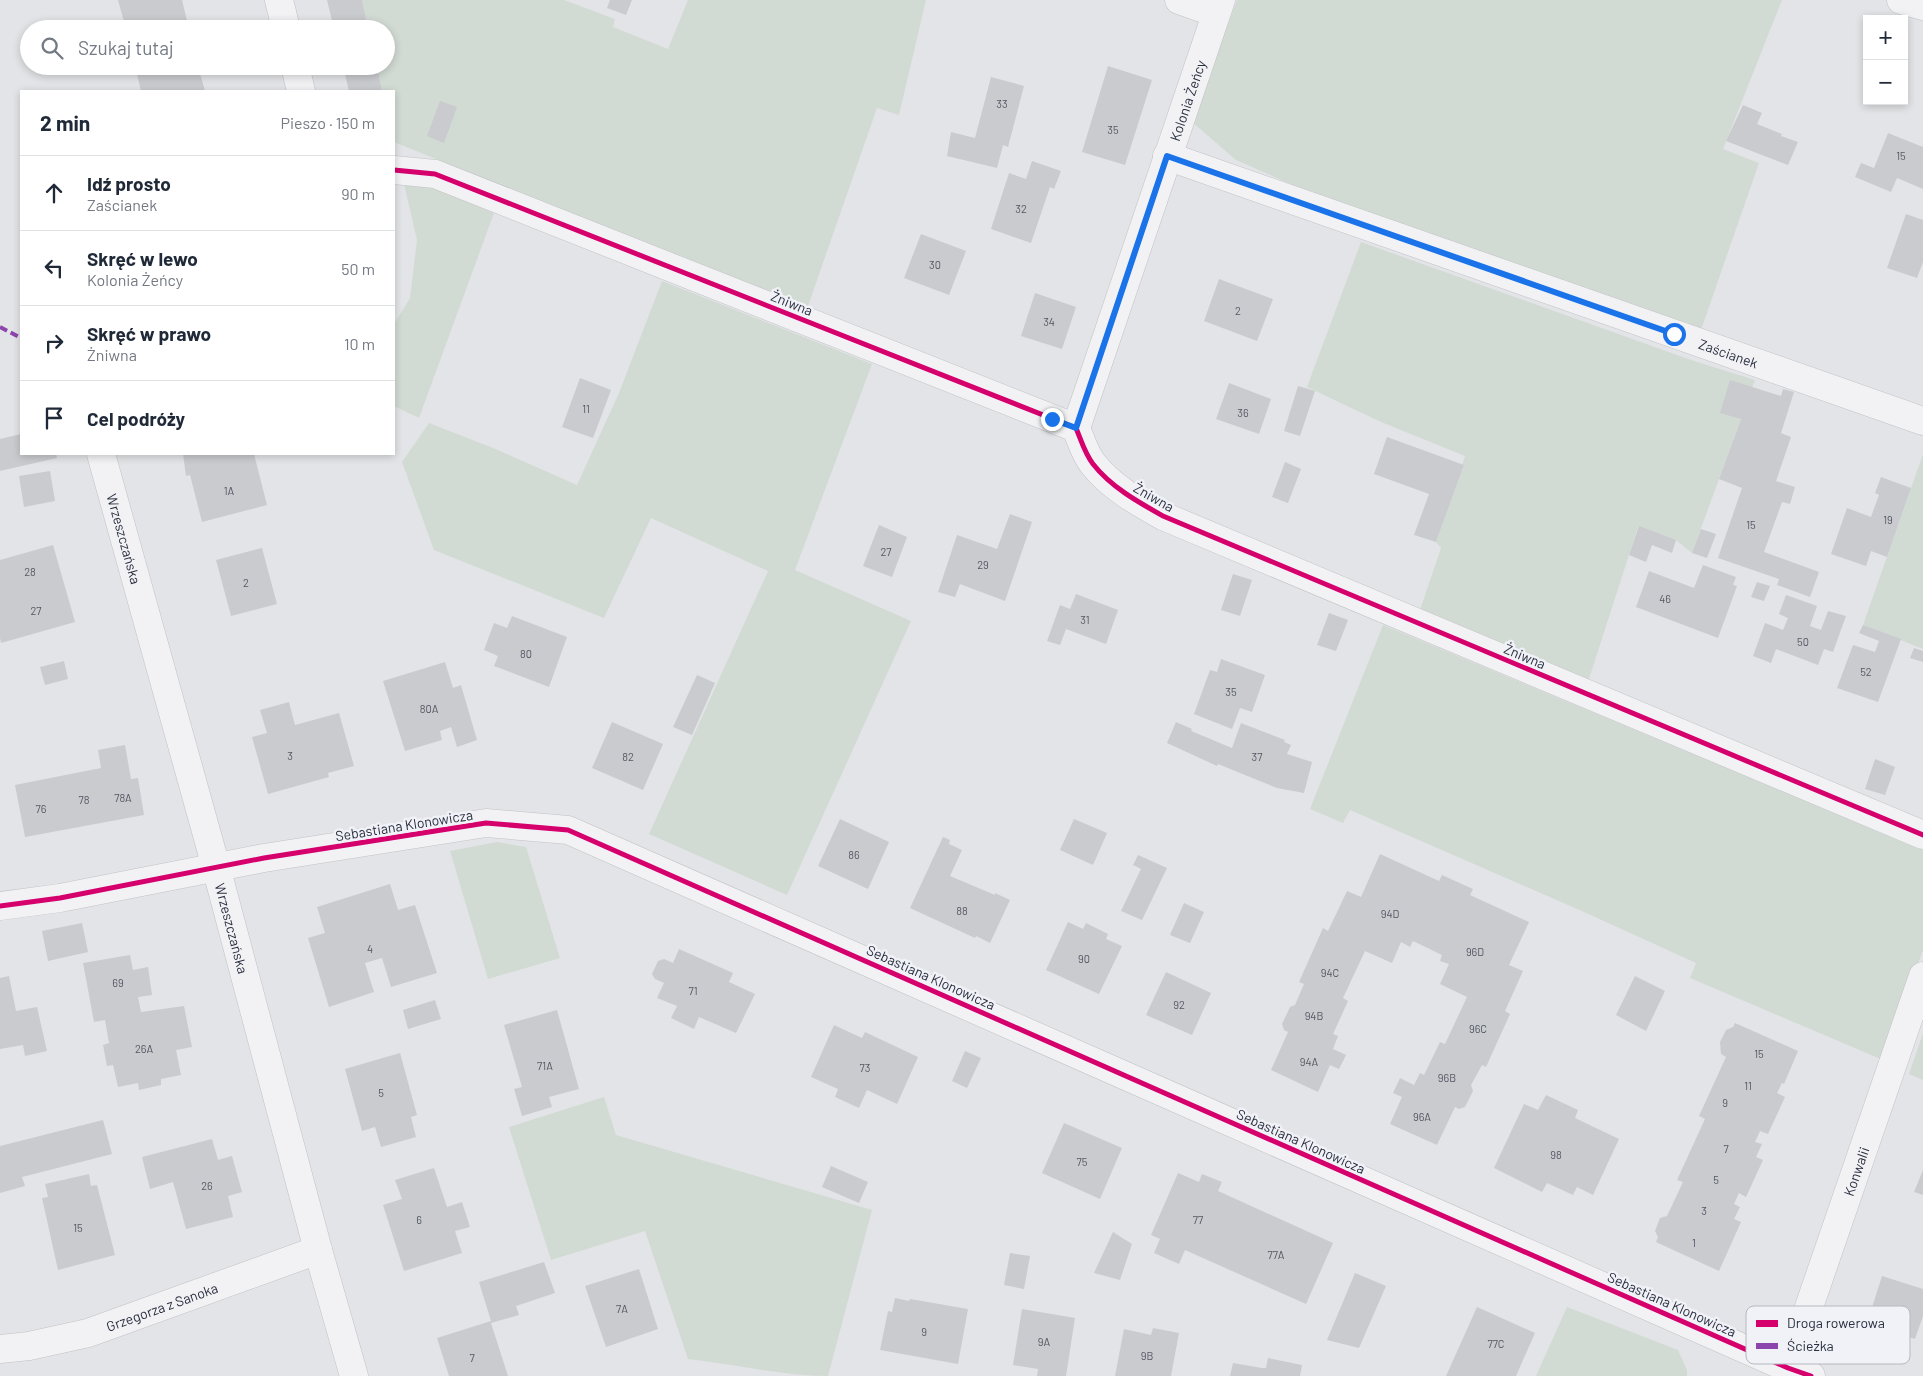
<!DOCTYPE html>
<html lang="pl">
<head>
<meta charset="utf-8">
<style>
	body { margin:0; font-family:Barlow,sans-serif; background:#f6f6f7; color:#1f2937 }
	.controls { position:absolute; right:15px; top:15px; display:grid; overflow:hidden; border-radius:0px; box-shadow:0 2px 8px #0003 }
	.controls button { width:45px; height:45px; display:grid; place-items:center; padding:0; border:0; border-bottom:1px solid #e0e1e3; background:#fff; color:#1f2937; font:25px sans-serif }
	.stop { position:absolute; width:15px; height:15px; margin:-11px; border:4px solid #1a73e8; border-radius:50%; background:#fff }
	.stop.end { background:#1a73e8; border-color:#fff; box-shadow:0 1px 5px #0008 }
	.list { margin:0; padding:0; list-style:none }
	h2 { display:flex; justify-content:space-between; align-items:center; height:65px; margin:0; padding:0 20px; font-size:21px }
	h2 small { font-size:16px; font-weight:400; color:#747a83 }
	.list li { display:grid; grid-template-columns:32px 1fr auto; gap:15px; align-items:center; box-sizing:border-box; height:75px; padding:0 20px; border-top:1px solid #e0e1e3 }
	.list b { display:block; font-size:19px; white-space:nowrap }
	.list p { margin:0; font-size:16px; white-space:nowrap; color:#747a83 }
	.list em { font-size:16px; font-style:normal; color:#747a83 }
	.icon { flex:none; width:28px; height:28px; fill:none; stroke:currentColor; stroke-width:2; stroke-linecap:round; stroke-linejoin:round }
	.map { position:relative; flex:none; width:1923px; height:1376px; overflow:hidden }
	.search { position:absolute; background:#fff; box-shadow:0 2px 8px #0003; left:20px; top:20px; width:375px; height:55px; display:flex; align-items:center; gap:12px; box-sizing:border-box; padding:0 18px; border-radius:28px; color:#747a83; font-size:19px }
	.panel { position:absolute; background:#fff; box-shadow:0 2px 8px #0003; left:20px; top:90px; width:375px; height:365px; border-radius:0px }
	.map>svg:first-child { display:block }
	.green { fill:#d2dbd3 }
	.building { fill:#c9cbce }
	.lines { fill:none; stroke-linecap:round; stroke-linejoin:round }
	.street-casing { stroke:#c1c2c5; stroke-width:29 }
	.street { stroke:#f2f2f5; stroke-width:28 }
	.quiet { stroke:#8e44ad; stroke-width:4; stroke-dasharray:8 4; stroke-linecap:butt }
	.cycleway-casing { stroke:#f1f2f7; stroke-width:8 }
	.cycleway { stroke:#d6006c; stroke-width:5 }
	.route { stroke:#1a73e8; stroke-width:6 }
	.labels { text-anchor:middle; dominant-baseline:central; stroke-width:5; stroke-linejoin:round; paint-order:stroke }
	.number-label { font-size:11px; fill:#545865 }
	.street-label { font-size:14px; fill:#2a2f40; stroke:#f1f2f7 }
	.key { fill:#f1f2f7; stroke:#b5b8c0; stroke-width:1 }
	.key-label { font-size:14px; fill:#2a2f40 }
</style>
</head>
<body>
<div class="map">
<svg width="1923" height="1376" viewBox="0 0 1923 1376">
	<rect width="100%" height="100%" fill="#e3e4e7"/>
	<path class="green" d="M 362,0 L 564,0 L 615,19 L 613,27 L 668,49 L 688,0 L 926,0 L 899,115 L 877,108 L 807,309 L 394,142 L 394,91 L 382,91 L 377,66 L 386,66 L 386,29 L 368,29 Z
		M 1237,0 L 1782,0 L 1723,149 L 1759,163 L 1700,333 L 1336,204 L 1236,160 L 1192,122 Z
		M 404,184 L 425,184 L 494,213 L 419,418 L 394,406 L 394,324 L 410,298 L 417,240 Z
		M 1361,242 L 1691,360 L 1755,380 L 1692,553 L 1676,540 L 1638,527 L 1588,682 L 1420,610 L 1441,548 L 1436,542 L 1464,465 L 1462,465 L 1465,456 L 1381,422 L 1307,387 Z
		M 662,281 L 872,364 L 795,570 L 911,621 L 787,895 L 649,834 L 768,571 L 651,518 L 604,618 L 434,550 L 402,462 L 429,423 L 493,448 L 577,485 L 619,393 Z
		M 1923,454 L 1923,649 L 1863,625 Z
		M 1383,625 L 1923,850 L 1923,950 L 1883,1060 L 1690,978 L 1696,963 L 1584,912 L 1350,810 L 1343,823 L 1310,809 Z
		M 497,842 L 526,847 L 560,958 L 488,979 L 450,851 Z
		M 1923,1033 L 1923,1080 L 1909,1074 Z
		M 604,1097 L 616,1135 L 872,1210 L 828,1376 C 781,1376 735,1364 688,1359 L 645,1231 L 551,1260 L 509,1127 Z
		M 1567,1307 L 1678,1350 L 1687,1370 L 1687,1376 L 1536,1376 Z"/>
	<path class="building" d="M 118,0 L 182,0 L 189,29 L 126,29 Z
		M 327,0 L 362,0 L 368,29 L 334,29 Z
		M 610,0 L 632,0 L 626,15 L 607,8 Z
		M 135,66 L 198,66 L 205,91 L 141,91 Z
		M 343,66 L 377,66 L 382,91 L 349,91 Z
		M 1108,66 L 1152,80 L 1125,165 L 1082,152 Z
		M 991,77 L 1024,86 L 1008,147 L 1003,145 L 997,168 L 947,156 L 951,132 L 975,138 Z
		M 440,101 L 457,107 L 444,143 L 427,136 Z
		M 1743,105 L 1762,113 L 1757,124 L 1782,134 L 1781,136 L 1798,142 L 1788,165 L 1726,141 Z
		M 1888,133 L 1923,147 L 1923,189 L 1897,178 L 1891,192 L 1855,177 L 1861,163 L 1874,168 Z
		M 1032,161 L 1061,171 L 1054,189 L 1050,187 L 1031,243 L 991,229 L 1009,173 L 1026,179 Z
		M 1906,214 L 1923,220 L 1923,262 L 1917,278 L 1887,268 Z
		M 921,234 L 966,251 L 949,295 L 904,278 Z
		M 1219,279 L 1273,299 L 1257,341 L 1204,321 Z
		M 1035,293 L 1076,307 L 1062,349 L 1021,336 Z
		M 580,378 L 611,390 L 593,438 L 562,427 Z
		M 1730,380 L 1781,396 L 1783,389 L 1794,392 L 1781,433 L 1791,437 L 1776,481 L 1795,487 L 1790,504 L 1782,502 L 1764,552 L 1819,572 L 1810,597 L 1777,585 L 1779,579 L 1718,558 L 1742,488 L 1719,479 L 1741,419 L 1720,413 Z
		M 1229,383 L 1271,399 L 1259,434 L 1216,419 Z
		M 1298,386 L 1315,391 L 1300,436 L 1284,431 Z
		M 21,434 L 21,454 L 56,454 L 57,458 L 0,471 L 0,439 Z
		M 1387,437 L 1464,465 L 1436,542 L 1414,535 L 1429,494 L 1374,474 Z
		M 183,454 L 254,454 L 267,505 L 202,522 L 190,475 L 186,476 Z
		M 1285,462 L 1301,469 L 1288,503 L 1272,497 Z
		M 50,471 L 55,501 L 24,507 L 19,476 Z
		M 1881,477 L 1911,488 L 1887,557 L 1871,551 L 1866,566 L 1831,554 L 1847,508 L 1871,517 L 1879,495 L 1875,493 Z
		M 1010,514 L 1032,522 L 1005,601 L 960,584 L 955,597 L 938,592 L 957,535 L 997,549 Z
		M 879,525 L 907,537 L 892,577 L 863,566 Z
		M 1639,526 L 1676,540 L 1672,553 L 1652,545 L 1646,562 L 1629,555 Z
		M 1701,529 L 1716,534 L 1707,558 L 1692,553 Z
		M 53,545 L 75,622 L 1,643 L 0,638 L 0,560 Z
		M 262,548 L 277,604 L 231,616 L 216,560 Z
		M 1703,565 L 1736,577 L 1733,585 L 1737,586 L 1718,638 L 1636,607 L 1649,571 L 1694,588 Z
		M 1233,574 L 1252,580 L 1240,616 L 1221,610 Z
		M 1757,582 L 1770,586 L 1764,601 L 1751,597 Z
		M 1076,594 L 1118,610 L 1106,644 L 1066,629 L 1060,645 L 1047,641 L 1060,605 L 1070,609 Z
		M 1786,595 L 1817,606 L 1810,626 L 1821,630 L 1828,611 L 1846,616 L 1833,652 L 1824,649 L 1818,665 L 1776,649 L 1771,663 L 1753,656 L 1765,623 L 1783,630 L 1788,618 L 1779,614 Z
		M 1329,613 L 1348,620 L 1336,651 L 1317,645 Z
		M 512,616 L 567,637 L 549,687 L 494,666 L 498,656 L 484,650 L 494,623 L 507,628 Z
		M 1863,625 L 1901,639 L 1878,702 L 1837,688 L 1853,645 L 1875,652 L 1879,641 L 1859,633 Z
		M 1914,648 L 1923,651 L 1923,662 L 1910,658 Z
		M 1221,659 L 1265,675 L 1252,712 L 1240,708 L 1232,729 L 1194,714 L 1210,670 L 1217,672 Z
		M 64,661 L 68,679 L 45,685 L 40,667 Z
		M 445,662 L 453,688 L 461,685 L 477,740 L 457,747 L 451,727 L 440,731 L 442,740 L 405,751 L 383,681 Z
		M 697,675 L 715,683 L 692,735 L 673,727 Z
		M 289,702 L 295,725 L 339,713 L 354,766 L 328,773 L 329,777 L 268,794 L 252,737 L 267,733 L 260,710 Z
		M 612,722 L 663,744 L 643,790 L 592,768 Z
		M 1176,722 L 1192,729 L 1191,731 L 1232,748 L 1241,723 L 1285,740 L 1284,742 L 1291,745 L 1287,754 L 1312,762 L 1304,793 L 1277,788 L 1218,764 L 1217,766 L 1167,743 Z
		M 125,745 L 131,779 L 138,778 L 144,815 L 25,837 L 15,785 L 101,768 L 98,750 Z
		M 1875,759 L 1895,767 L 1885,795 L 1865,789 Z
		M 840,819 L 889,842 L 868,889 L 818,866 Z
		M 1074,819 L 1107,833 L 1093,865 L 1060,850 Z
		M 943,837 L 950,840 L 949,844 L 962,850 L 950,876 L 995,895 L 995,893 L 1010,900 L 990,943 L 976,936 L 975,938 L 910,908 Z
		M 1380,854 L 1439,881 L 1442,875 L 1473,889 L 1470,895 L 1529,922 L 1509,965 L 1523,971 L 1505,1011 L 1510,1014 L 1486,1067 L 1482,1065 L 1471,1085 L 1473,1091 L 1465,1107 L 1459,1109 L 1455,1107 L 1437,1145 L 1390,1124 L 1402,1097 L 1393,1093 L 1400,1078 L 1414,1085 L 1420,1073 L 1424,1075 L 1440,1042 L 1445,1044 L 1467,997 L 1440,984 L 1449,964 L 1440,961 L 1442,955 L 1413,941 L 1410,947 L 1401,942 L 1392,963 L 1365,951 L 1343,998 L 1348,1001 L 1333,1034 L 1338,1036 L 1333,1049 L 1346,1055 L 1339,1069 L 1330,1065 L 1318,1092 L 1271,1070 L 1288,1032 L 1284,1030 L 1282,1024 L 1290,1007 L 1295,1005 L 1304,984 L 1299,982 L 1323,928 L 1328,931 L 1347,891 L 1361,897 Z
		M 1138,855 L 1167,868 L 1142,920 L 1121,911 L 1141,869 L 1133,865 Z
		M 390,884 L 398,910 L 415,905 L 437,973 L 391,987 L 382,958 L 365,963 L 374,992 L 329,1007 L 308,938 L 325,933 L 317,907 Z
		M 1184,903 L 1204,912 L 1190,943 L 1170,935 Z
		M 1068,922 L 1083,929 L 1086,923 L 1108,934 L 1106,939 L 1122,946 L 1099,994 L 1046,970 Z
		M 82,923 L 88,952 L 48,961 L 42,931 Z
		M 679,949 L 733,973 L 729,982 L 755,994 L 736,1033 L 699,1017 L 694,1029 L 671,1018 L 677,1006 L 657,998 L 664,983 L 655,979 L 652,974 L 658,961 L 664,959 L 673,963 Z
		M 130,955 L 133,970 L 148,967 L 152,995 L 138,997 L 141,1012 L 184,1006 L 192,1047 L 176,1050 L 181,1075 L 161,1079 L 161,1085 L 139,1090 L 138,1083 L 118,1087 L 113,1065 L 107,1066 L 103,1045 L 109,1043 L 105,1020 L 94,1022 L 83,963 Z
		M 1166,972 L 1211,993 L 1192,1035 L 1146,1015 Z
		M 9,976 L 16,1011 L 37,1007 L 47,1051 L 25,1056 L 23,1045 L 0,1049 L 0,978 Z
		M 1635,976 L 1665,991 L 1646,1031 L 1616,1015 Z
		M 435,1000 L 441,1019 L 408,1029 L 403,1010 Z
		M 557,1010 L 579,1089 L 549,1097 L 552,1107 L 522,1116 L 514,1089 L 522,1087 L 504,1025 Z
		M 1735,1023 L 1798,1051 L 1784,1084 L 1782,1083 L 1777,1093 L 1785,1097 L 1768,1134 L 1760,1131 L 1755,1142 L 1762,1144 L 1756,1157 L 1763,1160 L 1746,1197 L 1739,1193 L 1734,1204 L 1740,1207 L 1734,1219 L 1741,1222 L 1719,1271 L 1656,1242 L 1658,1237 L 1655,1231 L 1660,1218 L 1667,1216 L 1683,1182 L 1677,1180 L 1705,1119 L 1699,1116 L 1726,1057 L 1721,1054 L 1720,1042 L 1726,1030 L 1733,1027 Z
		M 834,1025 L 862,1038 L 865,1032 L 918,1057 L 897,1104 L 867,1090 L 859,1108 L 835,1097 L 838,1089 L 811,1077 Z
		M 965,1051 L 981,1058 L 967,1088 L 952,1081 Z
		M 400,1053 L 417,1115 L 411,1117 L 416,1137 L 381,1147 L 375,1127 L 362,1131 L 345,1069 Z
		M 1546,1095 L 1578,1110 L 1575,1118 L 1619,1139 L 1593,1195 L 1577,1187 L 1573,1195 L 1547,1183 L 1542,1192 L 1494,1168 L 1524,1104 L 1538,1110 Z
		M 103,1120 L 112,1154 L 22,1177 L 25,1186 L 0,1193 L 0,1146 Z
		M 1064,1123 L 1122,1148 L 1100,1199 L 1042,1173 Z
		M 212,1139 L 218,1160 L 232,1156 L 242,1192 L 228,1196 L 233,1217 L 186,1229 L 173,1182 L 150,1189 L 142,1157 Z
		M 831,1166 L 868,1182 L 859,1203 L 822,1187 Z
		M 434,1168 L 447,1207 L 462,1202 L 470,1227 L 455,1231 L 462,1253 L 404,1271 L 383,1205 L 402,1199 L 395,1180 Z
		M 1923,1170 L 1923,1195 L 1914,1192 Z
		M 1178,1173 L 1199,1182 L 1202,1174 L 1222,1182 L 1218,1191 L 1333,1243 L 1306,1304 L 1185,1250 L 1179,1264 L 1154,1253 L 1160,1239 L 1151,1235 Z
		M 89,1174 L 91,1186 L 97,1185 L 115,1255 L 58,1270 L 42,1198 L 48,1197 L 45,1184 Z
		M 1113,1232 L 1132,1244 L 1120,1280 L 1094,1273 Z
		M 1010,1253 L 1030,1256 L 1024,1289 L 1004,1285 Z
		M 544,1262 L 555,1293 L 516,1306 L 519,1315 L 491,1323 L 508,1376 L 449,1376 L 437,1338 L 491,1321 L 479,1282 Z
		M 639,1269 L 658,1329 L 606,1347 L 585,1286 Z
		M 1355,1273 L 1386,1286 L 1359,1348 L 1327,1340 Z
		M 1882,1276 L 1923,1289 L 1923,1316 L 1915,1339 L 1867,1323 Z
		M 895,1298 L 909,1301 L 910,1299 L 968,1309 L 958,1364 L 880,1350 L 888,1311 L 892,1312 Z
		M 1477,1307 L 1535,1333 L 1516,1376 L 1446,1376 Z
		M 1022,1309 L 1075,1318 L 1066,1376 L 1037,1376 L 1038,1369 L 1013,1365 Z
		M 1153,1328 L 1179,1333 L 1171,1376 L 1115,1376 L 1124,1329 L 1151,1335 Z
		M 1268,1358 L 1302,1365 L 1300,1376 L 1230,1376 L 1233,1363 L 1262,1368 L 1266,1368 Z"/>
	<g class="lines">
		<g class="street-casing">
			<g id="street">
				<path d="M 279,0 L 286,29"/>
				<path d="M 1179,0 L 1216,13"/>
				<path d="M 1901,0 L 1923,6"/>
				<path d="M 295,66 L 301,91"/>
				<path id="s1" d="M 1167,156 L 1923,421"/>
				<path d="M 394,170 L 435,174 L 1076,428 C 1081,440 1085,454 1093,464 C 1111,487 1138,502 1163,516 L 1923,835"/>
				<path id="s2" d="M 1076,428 L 1221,0"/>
				<path id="s3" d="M 101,454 L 216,867 L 318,1250 L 354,1376"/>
				<path d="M 0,906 L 60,898 L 264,858 L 486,823 L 568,830 L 1788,1368 L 1811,1376"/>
				<path id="s4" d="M 0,1349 L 29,1346 L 88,1333 L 318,1250"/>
				<path id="s5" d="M 1788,1368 L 1923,976"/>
			</g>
		</g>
		<use href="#street" class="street"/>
		<path class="quiet" d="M 0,327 L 19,337"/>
		<g class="cycleway-casing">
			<path id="cycleway" d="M 394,170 L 435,174 L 1076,428 C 1081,440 1085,454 1093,464 C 1111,487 1138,502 1163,516 L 1923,835
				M 0,906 L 60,898 L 264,858 L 486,823 L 568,830 L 1788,1368 L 1811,1376"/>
		</g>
		<use href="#cycleway" class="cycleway"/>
	</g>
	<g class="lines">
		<path class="route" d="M 1052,419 L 1076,428 L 1167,156 L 1674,334"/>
	</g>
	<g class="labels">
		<g class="number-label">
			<text x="1002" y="103">33</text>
			<text x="1113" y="129">35</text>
			<text x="1901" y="155">15</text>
			<text x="1021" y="208">32</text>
			<text x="935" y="264">30</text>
			<text x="1238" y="310">2</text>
			<text x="1049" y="321">34</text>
			<text x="586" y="408">11</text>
			<text x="1243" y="412">36</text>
			<text x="229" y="490">1A</text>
			<text x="1888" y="519">19</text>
			<text x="1751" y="524">15</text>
			<text x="886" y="551">27</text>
			<text x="983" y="564">29</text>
			<text x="30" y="571">28</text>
			<text x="246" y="582">2</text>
			<text x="1665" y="598">46</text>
			<text x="36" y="610">27</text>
			<text x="1085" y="619">31</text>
			<text x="1803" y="641">50</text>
			<text x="526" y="653">80</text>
			<text x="1866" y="671">52</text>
			<text x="1231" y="691">35</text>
			<text x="429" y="708">80A</text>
			<text x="290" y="755">3</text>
			<text x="628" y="756">82</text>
			<text x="1257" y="756">37</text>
			<text x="123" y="797">78A</text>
			<text x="84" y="799">78</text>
			<text x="41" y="808">76</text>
			<text x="854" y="854">86</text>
			<text x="962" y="910">88</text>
			<text x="1390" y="913">94D</text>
			<text x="370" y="948">4</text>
			<text x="1475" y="951">96D</text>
			<text x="1084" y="958">90</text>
			<text x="1330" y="972">94C</text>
			<text x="118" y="982">69</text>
			<text x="693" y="990">71</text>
			<text x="1179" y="1004">92</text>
			<text x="1314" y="1015">94B</text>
			<text x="1478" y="1028">96C</text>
			<text x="144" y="1048">26A</text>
			<text x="1759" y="1053">15</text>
			<text x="1309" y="1061">94A</text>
			<text x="545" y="1065">71A</text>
			<text x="865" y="1067">73</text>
			<text x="1447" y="1077">96B</text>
			<text x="1748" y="1085">11</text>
			<text x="381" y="1092">5</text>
			<text x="1725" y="1102">9</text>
			<text x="1422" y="1116">96A</text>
			<text x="1726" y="1148">7</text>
			<text x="1556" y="1154">98</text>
			<text x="1082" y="1161">75</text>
			<text x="1716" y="1179">5</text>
			<text x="207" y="1185">26</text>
			<text x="1704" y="1210">3</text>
			<text x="419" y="1219">6</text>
			<text x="1198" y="1219">77</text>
			<text x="78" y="1227">15</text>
			<text x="1694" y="1242">1</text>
			<text x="1276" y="1254">77A</text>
			<text x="622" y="1308">7A</text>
			<text x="924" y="1331">9</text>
			<text x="1044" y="1341">9A</text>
			<text x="1496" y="1343">77C</text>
			<text x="1147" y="1355">9B</text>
			<text x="472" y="1357">7</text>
		</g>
		<g class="street-label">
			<text stroke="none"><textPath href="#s2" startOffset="346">Kolonia Żeńcy</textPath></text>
			<text transform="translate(792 303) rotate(22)">Żniwna</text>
			<text stroke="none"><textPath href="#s1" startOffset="595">Zaścianek</textPath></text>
			<text transform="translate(1154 497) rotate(30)">Żniwna</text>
			<text stroke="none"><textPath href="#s3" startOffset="88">Wrzeszczańska</textPath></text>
			<text transform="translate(1525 656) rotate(23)">Żniwna</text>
			<text transform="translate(404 825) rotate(-9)">Sebastiana Klonowicza</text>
			<text stroke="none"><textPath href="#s3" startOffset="492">Wrzeszczańska</textPath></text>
			<text transform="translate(931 977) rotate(24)">Sebastiana Klonowicza</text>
			<text transform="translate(1301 1141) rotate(24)">Sebastiana Klonowicza</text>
			<text stroke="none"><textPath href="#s5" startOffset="208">Konwalii</textPath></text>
			<text transform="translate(1672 1304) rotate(24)">Sebastiana Klonowicza</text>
			<text stroke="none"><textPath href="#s4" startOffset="168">Grzegorza z Sanoka</textPath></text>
		</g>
	</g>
	<rect x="1746" y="1306" width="164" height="58" rx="8" class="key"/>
	<rect x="1756" y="1320" width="22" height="7" fill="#d6006c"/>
	<rect x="1756" y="1343" width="22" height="6" fill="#8e44ad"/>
	<g class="key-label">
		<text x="1787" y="1328">Droga rowerowa</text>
		<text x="1787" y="1351">Ścieżka</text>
	</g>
</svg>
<div class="controls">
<button>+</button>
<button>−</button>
</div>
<div class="stop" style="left:1674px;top:334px"></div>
<div class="stop end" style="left:1052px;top:419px"></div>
<div class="search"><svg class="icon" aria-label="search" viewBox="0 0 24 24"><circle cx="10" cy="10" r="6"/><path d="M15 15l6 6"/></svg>Szukaj tutaj</div>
<section class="panel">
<h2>2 min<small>Pieszo · 150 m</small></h2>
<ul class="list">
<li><svg class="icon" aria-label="ahead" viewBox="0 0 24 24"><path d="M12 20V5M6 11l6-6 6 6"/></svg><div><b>Idź prosto</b><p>Zaścianek</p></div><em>90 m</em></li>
<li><svg class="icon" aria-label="left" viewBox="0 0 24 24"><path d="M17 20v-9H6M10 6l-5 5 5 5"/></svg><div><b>Skręć w lewo</b><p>Kolonia Żeńcy</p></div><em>50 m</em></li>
<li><svg class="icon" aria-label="right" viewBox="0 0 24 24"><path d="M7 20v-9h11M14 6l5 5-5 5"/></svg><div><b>Skręć w prawo</b><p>Żniwna</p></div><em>10 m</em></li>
<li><svg class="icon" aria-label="arrive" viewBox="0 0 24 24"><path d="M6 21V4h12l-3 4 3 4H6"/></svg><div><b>Cel podróży</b></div></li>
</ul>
</section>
</div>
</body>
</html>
